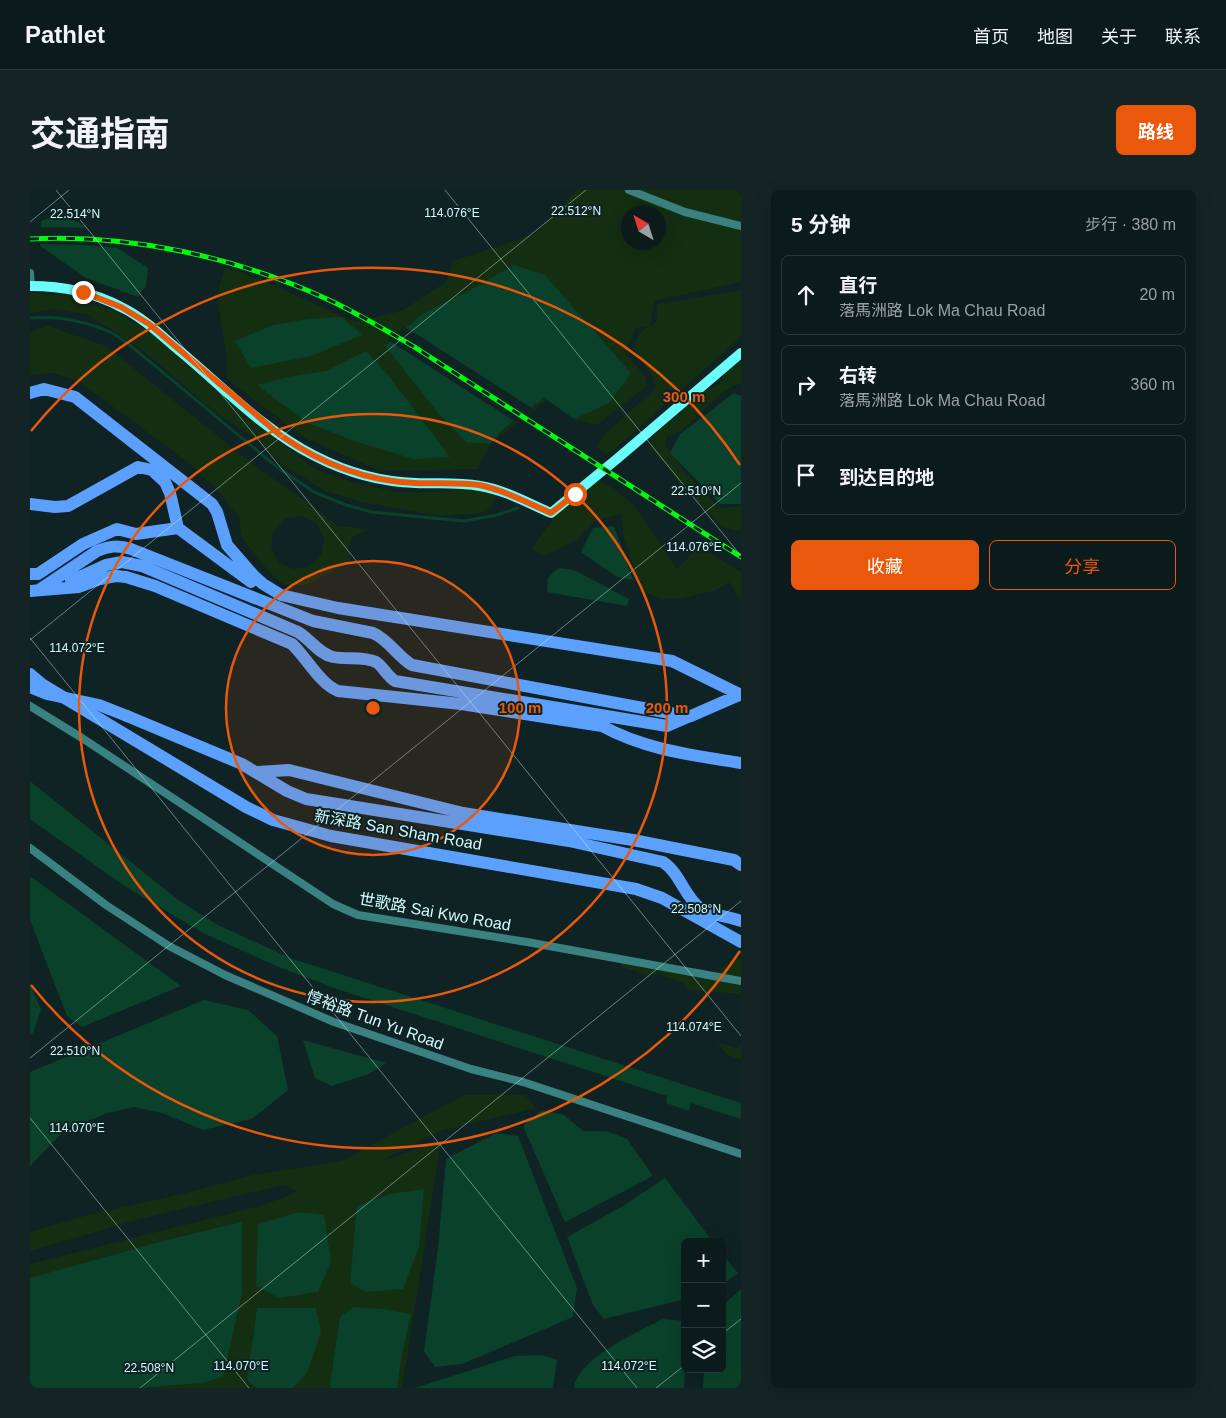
<!DOCTYPE html>
<html lang="zh">
<head>
<meta charset="utf-8">
<style>
	body { margin:0; font-family:Helvetica,"Noto Sans SC",sans-serif; background:#142324; color:#f1f3f6 }
	.controls { position:absolute; right:15px; bottom:15px; display:grid; overflow:hidden; border-radius:8px; box-shadow:0 5px 20px #0002 }
	.controls button { width:45px; height:45px; display:grid; place-items:center; padding:0; border:0; border-bottom:1px solid #2b383a; background:#0b1a1b; color:#f1f3f6; font:25px sans-serif }
	.compass { position:absolute; left:591px; top:15px; width:45px; height:45px; border-radius:50%; background:#0b1a1b; box-shadow:0 5px 20px #0002; rotate:321deg }
	.stop { position:absolute; width:15px; height:15px; margin:-11px; border:4px solid #ea580c; border-radius:50%; background:#fff }
	.stop.end { background:#ea580c; border-color:#fff; box-shadow:0 1px 5px #0008 }
	.list { margin:0; padding:0; list-style:none }
	h2 { display:flex; justify-content:space-between; align-items:center; height:65px; margin:0; padding:0 20px; font-size:21px }
	h2 small { font-size:16px; font-weight:400; color:#9aa1a3 }
	.list li { display:grid; grid-template-columns:32px 1fr auto; gap:15px; align-items:center; box-sizing:border-box; height:80px; margin:0 10px 10px; padding:0 10px; border:1px solid #2b383a; border-radius:8px }
	.list b { display:block; font-size:19px; white-space:nowrap }
	.list p { margin:0; font-size:16px; white-space:nowrap; color:#9aa1a3 }
	.list em { font-size:16px; font-style:normal; color:#9aa1a3 }
	.actions { display:flex; gap:10px; padding:15px 20px }
	.actions a { flex:1; padding:11px 0; border:1px solid #ea580c; border-radius:8px; text-align:center; font-size:18px; color:#ea580c }
	.actions .main { background:#ea580c; color:#fff }
	.icon { flex:none; width:28px; height:28px; fill:none; stroke:currentColor; stroke-width:2; stroke-linecap:round; stroke-linejoin:round }
	.map { position:relative; flex:none; width:711px; height:1198px; overflow:hidden; border-radius:8px }
	header { display:flex; align-items:center; gap:30px; box-sizing:border-box; height:70px; padding:0 25px; background:#0b1a1b; border-bottom:1px solid #2b383a }
	header strong { font-size:24px }
	nav { display:flex; gap:28px; margin-inline-start:auto; font-size:18px }
	.intro { display:flex; align-items:center; justify-content:space-between; box-sizing:border-box; height:120px; padding:0 30px }
	h1 { margin:0; font-size:35px }
	.button { padding:12px 22px; border-radius:8px; background:#ea580c; color:#fff; font-size:18px; font-weight:700 }
	main { display:flex; gap:30px; padding:0 30px }
	aside { flex:1; background:#0b1a1b; border-radius:8px; box-shadow:0 5px 20px #0002 }
	.map>svg:first-child { display:block }
	.green { fill:#142e12; fill-rule:evenodd }
	.water { fill:#0a412a }
	.pier { fill:#0f2224 }
	.lines { fill:none; stroke-linecap:round; stroke-linejoin:round }
	.stream { stroke:#0a412a; stroke-width:3 }
	.street { stroke:#3a8281; stroke-width:8 }
	.secondary { stroke:#6bfdf9; stroke-width:10 }
	.primary { stroke:#5ba0fd; stroke-width:12 }
	.rail-casing { stroke:#03f90e; stroke-width:5 }
	.rail { stroke:#0f2224; stroke-width:3; stroke-dasharray:9; stroke-linecap:butt }
	.primary-bridge { stroke:#5ba0fd; stroke-width:12 }
	.route { stroke:#ea580c; stroke-width:6 }
	.ticks { fill:none; stroke:#d2fcfe; stroke-width:1; stroke-opacity:0.45 }
	.ring { fill:none; stroke:#e8590c; stroke-width:2.5 }
	.labels { text-anchor:middle; dominant-baseline:central; stroke-width:4; stroke-linejoin:round; paint-order:stroke }
	.street-label { font-size:16px; fill:#d2fcfe; stroke:#0f2224 }
	.ticks-label { font-size:12px; text-anchor:middle; fill:#d2fcfe; stroke:#0f2224; stroke-width:4; stroke-linejoin:round; paint-order:stroke }
	.centre { fill:#e8590c; stroke:#0f2224; stroke-width:2.5 }
	.ring-label { font-size:15px; text-anchor:middle; font-weight:bold; fill:#e8590c; stroke:#0f2224; stroke-width:4; stroke-linejoin:round; paint-order:stroke }
</style>
</head>
<body>
<header>
<strong>Pathlet</strong>
<nav><a>首页</a><a>地图</a><a>关于</a><a>联系</a></nav>
</header>
<div class="intro"><h1>交通指南</h1><a class="button">路线</a></div>
<main>
<div class="map">
<svg width="711" height="1198" viewBox="0 0 711 1198">
	<rect width="100%" height="100%" fill="#0f2224"/>
	<path class="green" d="M 546,0 L 711,0 L 711,92 L 624,111 L 620,136 L 627,131 L 627,114 L 711,100 L 711,147 L 578,265 L 566,257 L 576,243 L 625,199 L 624,189 L 603,159 L 609,144 L 618,137 L 606,138 L 595,161 L 615,187 L 617,196 L 567,235 L 544,229 L 517,210 L 460,254 L 448,279 L 350,281 L 275,248 L 197,189 L 197,168 L 187,105 L 195,77 L 234,91 L 325,132 L 371,121 L 416,92 L 423,71 L 505,44 ZM 598,22 L 628,22 L 628,52 L 598,52 Z
		M 0,103 L 39,106 L 86,122 L 120,142 L 216,226 L 285,279 L 322,292 L 367,302 L 408,302 L 441,298 L 466,305 L 462,318 L 453,323 L 409,326 L 332,312 L 295,301 L 251,274 L 228,250 L 184,221 L 111,159 L 58,125 L 24,119 L 0,123 Z
		M 18,136 L 76,156 L 224,275 L 280,314 L 308,336 L 341,339 L 322,347 L 319,357 L 320,372 L 276,395 L 255,395 L 241,384 L 211,347 L 209,328 L 185,297 L 155,270 L 48,191 L 22,183 L 0,185 L 0,142 ZM 272,326 L 287,334 L 294,349 L 291,365 L 280,377 L 263,379 L 248,372 L 241,357 L 243,341 L 255,329 Z
		M 711,171 L 711,193 C 681,203 667,238 637,247 L 635,254 L 652,279 L 690,318 L 711,316 L 711,341 L 692,337 L 649,292 L 620,257 L 622,247 L 673,202 L 689,195 L 695,183 Z
		M 563,287 L 586,300 L 604,315 L 647,379 L 667,358 C 683,362 696,374 711,382 L 711,412 L 699,392 L 684,401 L 652,408 L 634,410 L 612,401 L 593,344 L 591,324 L 565,331 L 545,351 L 514,366 L 501,360 L 542,302 Z
		M 590,766 L 685,784 L 703,769 L 711,768 L 711,804 L 660,800 L 653,793 L 629,784 L 617,785 L 591,777 Z
		M 687,852 L 706,858 L 711,856 L 711,870 L 697,865 Z
		M 434,905 L 495,905 L 506,918 L 409,941 L 349,972 L 411,951 L 372,1198 L 0,1198 L 0,1074 L 230,1016 L 268,1002 L 254,995 L 110,1029 L 0,1061 L 0,1042 L 61,1024 L 152,1004 L 223,985 L 311,971 Z"/>
	<path class="water" d="M 25,26 L 48,32 L 118,78 L 116,96 L 108,107 L 56,88 L 10,56 L 11,31 Z
		M 484,75 L 515,85 L 601,183 L 579,213 L 544,229 L 514,208 L 473,239 L 460,254 L 436,252 L 409,224 L 355,156 L 392,124 L 446,97 Z
		M 312,127 L 332,145 L 281,166 L 221,178 L 205,151 L 243,135 L 278,129 Z
		M 336,161 L 358,185 L 420,267 L 383,269 L 324,251 L 276,232 L 227,195 L 262,186 L 296,181 Z
		M 704,203 L 711,206 L 711,314 L 690,314 L 640,263 L 650,244 Z
		M 584,336 L 603,390 L 587,387 L 551,362 L 563,338 Z
		M 528,378 L 544,380 L 599,409 L 597,416 L 517,402 L 518,388 Z
		M 0,591 L 147,709 L 188,735 L 260,768 L 711,913 L 711,929 L 661,913 L 659,921 L 636,913 L 637,906 L 307,799 L 251,778 L 173,743 L 93,695 L 0,629 Z
		M 0,686 L 151,796 L 52,837 L 37,826 L 0,730 Z
		M 0,793 L 11,820 L 3,843 L 0,845 Z
		M 174,810 L 218,820 L 247,846 L 258,900 L 222,929 L 173,940 L 132,923 L 104,917 L 78,923 L 35,940 L 0,976 L 0,882 Z
		M 273,850 L 356,873 L 339,884 L 302,896 L 285,888 Z
		M 512,920 L 534,925 L 553,941 L 576,941 L 597,949 L 623,986 L 535,1032 L 493,936 Z
		M 466,943 L 488,946 L 547,1098 L 543,1127 L 432,1174 L 405,1177 L 394,1161 L 408,1058 L 416,969 Z
		M 635,988 L 683,1052 L 655,1052 L 655,1109 L 574,1129 L 563,1115 L 537,1047 L 593,1016 Z
		M 394,999 L 389,1057 L 373,1099 L 336,1102 L 320,1093 L 327,1016 L 360,1004 Z
		M 269,1022 L 294,1025 L 301,1072 L 288,1102 L 249,1108 L 226,1096 L 228,1034 Z
		M 212,1032 L 212,1103 L 193,1187 L 172,1193 L 107,1198 L 0,1198 L 0,1088 L 137,1050 Z
		M 692,1064 L 708,1083 L 692,1095 Z
		M 711,1099 L 711,1198 L 673,1198 L 674,1179 L 692,1179 L 692,1116 Z
		M 323,1117 L 351,1119 L 381,1124 L 371,1169 L 367,1198 L 301,1198 L 300,1194 L 310,1127 Z
		M 227,1118 L 286,1118 L 291,1142 L 277,1183 L 263,1198 L 227,1198 L 217,1190 Z
		M 633,1129 L 655,1131 L 655,1179 L 654,1198 L 544,1198 C 548,1168 608,1142 633,1129 Z
		M 512,1165 L 527,1170 L 523,1198 L 385,1198 L 485,1166 Z"/>
	<path class="pier" d="M 8,37 L 61,38 L 91,58 L 52,55 L 7,54 Z
		M 374,137 L 391,147 L 503,219 L 486,232 L 358,150 Z"/>
	<g class="lines">
		<path class="stream" d="M 0,128 C 27,126 56,131 82,143 C 88,146 95,152 101,156 L 247,277 L 284,302 L 316,315 L 341,322 L 402,328 L 434,331 L 467,325 L 488,318"/>
		<path class="street" d="M 599,0 L 655,22 L 711,36
			M 0,83 L 1,96
			M 0,516 L 52,548 L 303,714 L 328,725 L 497,752 L 711,791
			M 0,658 L 76,715 L 139,756 L 195,785 L 304,832 L 441,879 L 493,892 L 711,964"/>
		<path class="secondary" d="M 0,96 C 31,96 63,102 91,117 C 114,128 132,146 151,162 C 194,198 235,241 285,266 C 316,282 351,292 386,293 C 408,294 429,292 450,296 C 475,300 498,313 521,323 L 588,268 L 711,163"/>
		<path class="primary" d="M 0,203 L 14,199 L 45,207 L 182,314 L 187,322 L 197,355 L 224,386 L 233,394 L 251,405 L 308,418 L 642,471 L 711,505
			M 0,314 L 25,317 L 38,316 L 108,277 L 122,280 L 135,292 L 140,303 L 148,338
			M 0,384 L 8,384 L 53,354 L 87,339 L 106,344 L 148,338 L 221,392
			M 41,391 L 76,375 L 92,372 L 112,376 L 268,442 C 280,449 289,464 303,467 C 316,470 333,466 346,472 C 352,475 357,486 365,491 L 637,536 L 660,526
			M 9,400 L 67,361 C 79,356 88,355 101,359 L 283,431 L 343,443 C 359,450 367,466 382,475 L 656,526 L 661,526 L 709,505
			M 0,401 L 49,397 L 70,389 L 86,386 L 96,387 L 125,396 L 262,454 C 276,467 290,494 308,501 L 431,514 L 572,536 C 616,560 662,565 711,573
			M 0,484 L 13,495 L 216,617 L 243,630 L 301,646 L 606,699 L 632,708 L 711,752
			M 97,526 L 212,574 L 257,601 L 276,609 L 539,651 L 633,672 C 650,683 654,706 670,718 C 681,726 698,726 711,731
			M 228,582 L 259,580 L 433,623 L 603,650 L 704,670 L 711,675"/>
		<g class="rail-casing">
			<path id="rail" d="M 0,49 C 102,44 206,67 299,110 C 329,124 357,141 386,158 L 711,367"/>
		</g>
		<use href="#rail" class="rail"/>
		<path class="primary-bridge" d="M 0,497 L 17,504 L 69,515 L 97,526"/>
	</g>
	<g class="lines">
		<path class="route" d="M 53,102 L 91,117 L 119,134 L 250,245 C 290,273 335,291 385,293 C 406,294 428,292 449,295 C 474,300 498,313 521,323 L 545,304"/>
	</g>
	<path class="ticks" d="M 26,0 L 711,846M 415,0 L 711,366M 0,32 L 39,0M 0,448 L 607,1198M 0,450 L 556,0M 0,868 L 711,293M 0,928 L 219,1198M 692,1144 L 711,1129M 110,1198 L 711,711M 626,1198 L 655,1175"/>
	<circle cx="343" cy="518" r="147" fill="#e8590c" fill-opacity=".12"/>
	<g class="ring">
		<circle cx="343" cy="518" r="147"/>
		<circle cx="343" cy="518" r="294"/>
		<path d="M710 761A440 440 0 0 1 1 795M1 241A440 440 0 0 1 710 275"/>
	</g>
	<g class="labels">
		<g class="street-label">
			<text transform="translate(368 640) rotate(10)">新深路 San Sham Road</text>
			<text transform="translate(405 722) rotate(10)">世歌路 Sai Kwo Road</text>
			<text transform="translate(345 830) rotate(20)">惇裕路 Tun Yu Road</text>
		</g>
	</g>
	<g class="ticks-label">
		<text x="546" y="25">22.512°N</text>
		<text x="422" y="27">114.076°E</text>
		<text x="45" y="28">22.514°N</text>
		<text x="666" y="305">22.510°N</text>
		<text x="664" y="361">114.076°E</text>
		<text x="47" y="462">114.072°E</text>
		<text x="666" y="723">22.508°N</text>
		<text x="664" y="841">114.074°E</text>
		<text x="45" y="865">22.510°N</text>
		<text x="47" y="942">114.070°E</text>
		<text x="211" y="1180">114.070°E</text>
		<text x="599" y="1180">114.072°E</text>
		<text x="119" y="1182">22.508°N</text>
	</g>
	<circle cx="343" cy="518" r="8" class="centre"/>
	<g class="ring-label">
		<text x="654" y="212">300 m</text>
		<text x="490" y="523">100 m</text>
		<text x="637" y="523">200 m</text>
	</g>
</svg>
<div class="controls">
<button>+</button>
<button>−</button>
<button><svg class="icon" aria-label="layers" viewBox="0 0 24 24"><path d="M12 4l9 5-9 5-9-5zM3 14l9 5 9-5"/></svg></button>
</div>
<svg class="compass" viewBox="-18 -18 36 36"><path d="M0-13l5 13h-10z" fill="#e53935"/><path d="M0 13l5-13h-10z" fill="#9aa1a3"/></svg>
<div class="stop" style="left:545px;top:304px"></div>
<div class="stop end" style="left:53px;top:102px"></div>
</div>
<aside>
<h2>5 分钟<small>步行 · 380 m</small></h2>
<ul class="list">
<li><svg class="icon" aria-label="ahead" viewBox="0 0 24 24"><path d="M12 20V5M6 11l6-6 6 6"/></svg><div><b>直行</b><p>落馬洲路 Lok Ma Chau Road</p></div><em>20 m</em></li>
<li><svg class="icon" aria-label="right" viewBox="0 0 24 24"><path d="M7 20v-9h11M14 6l5 5-5 5"/></svg><div><b>右转</b><p>落馬洲路 Lok Ma Chau Road</p></div><em>360 m</em></li>
<li><svg class="icon" aria-label="arrive" viewBox="0 0 24 24"><path d="M6 21V4h12l-3 4 3 4H6"/></svg><div><b>到达目的地</b></div></li>
</ul>
<div class="actions"><a class="main">收藏</a><a>分享</a></div>
</aside>
</main>
</body>
</html>
